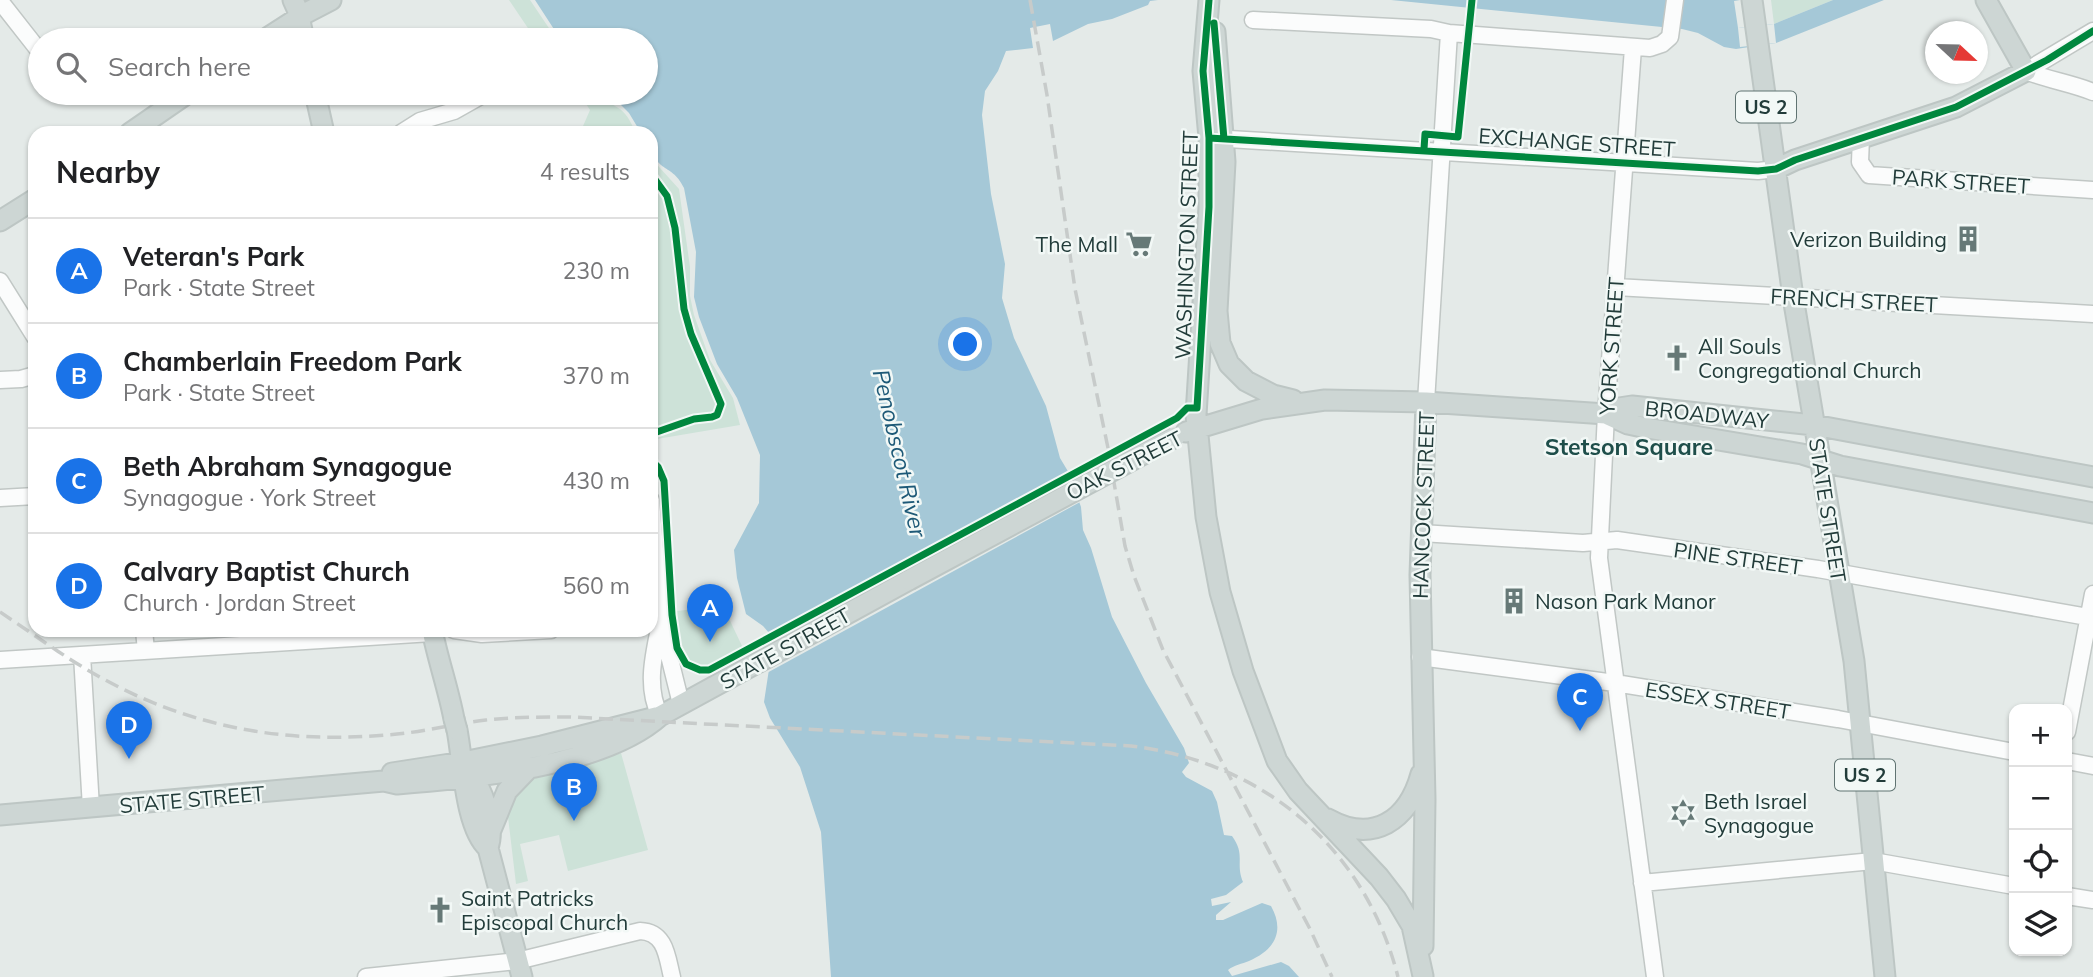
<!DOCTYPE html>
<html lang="en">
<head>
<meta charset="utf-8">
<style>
	body { margin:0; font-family:Mulish,sans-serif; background:#f2f2f2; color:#202124 }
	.controls { position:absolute; right:21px; bottom:21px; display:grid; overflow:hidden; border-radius:14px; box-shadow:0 2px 5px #0004 }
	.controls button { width:63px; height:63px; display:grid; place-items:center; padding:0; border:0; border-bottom:2px solid #e0e0e0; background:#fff; color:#202124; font:35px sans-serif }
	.compass { position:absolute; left:1925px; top:21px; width:63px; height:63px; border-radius:50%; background:#fff; box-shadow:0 2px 5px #0004; rotate:112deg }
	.you { position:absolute; left:966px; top:345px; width:24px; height:24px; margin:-18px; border:5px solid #fff; border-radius:50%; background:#1a73e8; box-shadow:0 0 0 10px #1a73e833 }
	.badge { display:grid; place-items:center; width:46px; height:46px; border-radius:50%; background:#1a73e8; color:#fff; font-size:23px; font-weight:700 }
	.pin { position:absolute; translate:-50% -58px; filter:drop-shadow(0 2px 4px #0008) }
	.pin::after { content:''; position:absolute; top:37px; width:24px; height:21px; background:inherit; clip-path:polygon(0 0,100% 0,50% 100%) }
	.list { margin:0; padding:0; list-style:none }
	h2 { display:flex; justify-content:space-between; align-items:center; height:91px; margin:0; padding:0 28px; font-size:30px }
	h2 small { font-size:23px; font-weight:400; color:#757577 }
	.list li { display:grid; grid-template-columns:46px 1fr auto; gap:21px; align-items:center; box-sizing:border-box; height:105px; padding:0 28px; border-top:2px solid #e0e0e0 }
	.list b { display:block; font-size:26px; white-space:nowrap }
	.list p { margin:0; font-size:23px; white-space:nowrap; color:#757577 }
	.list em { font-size:23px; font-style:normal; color:#757577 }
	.icon { flex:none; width:38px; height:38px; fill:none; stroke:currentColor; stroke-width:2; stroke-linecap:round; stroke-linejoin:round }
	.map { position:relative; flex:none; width:2093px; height:977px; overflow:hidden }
	.search { position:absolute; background:#fff; box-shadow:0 2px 5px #0004; left:28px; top:28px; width:630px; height:77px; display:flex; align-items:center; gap:18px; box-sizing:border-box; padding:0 24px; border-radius:38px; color:#757577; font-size:26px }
	.panel { position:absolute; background:#fff; box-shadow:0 2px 5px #0004; left:28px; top:126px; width:630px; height:511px; border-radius:21px }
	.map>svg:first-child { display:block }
	.green { fill:#cde2d8 }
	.water { fill:#a5c8d7 }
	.pier { fill:#e4eae8 }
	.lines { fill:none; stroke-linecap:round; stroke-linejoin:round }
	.minor-casing { stroke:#c1c7c5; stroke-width:19 }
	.major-casing { stroke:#bdc6c4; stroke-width:23 }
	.minor { stroke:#fbfcfc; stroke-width:16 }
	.major { stroke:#cdd6d4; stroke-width:19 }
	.rail { stroke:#c7cbca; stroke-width:3.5; stroke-dasharray:14 7; stroke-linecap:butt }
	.major-bridge-casing { stroke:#bdc6c4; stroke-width:23; stroke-linecap:butt }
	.major-bridge { stroke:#cdd6d4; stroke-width:19 }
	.cycleway-casing { stroke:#f2f8f6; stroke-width:11 }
	.cycleway { stroke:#00873e; stroke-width:7 }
	.labels { text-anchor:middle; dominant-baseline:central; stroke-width:5; stroke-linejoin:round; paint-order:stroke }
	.shield { fill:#f2f8f6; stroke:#607472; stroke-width:2 }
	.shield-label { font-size:19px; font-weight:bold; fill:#223c3a }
	.street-label { font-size:21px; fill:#223c3a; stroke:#f2f8f6 }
	.poi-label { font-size:21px; fill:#223c3a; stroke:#f2f8f6; text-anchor:start }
	.neighbourhood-label { font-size:23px; font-weight:bold; fill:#1e4e4a; stroke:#f2f8f6 }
	.water-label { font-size:23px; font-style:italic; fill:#1d5977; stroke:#f2f8f6 }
</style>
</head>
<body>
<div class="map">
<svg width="2093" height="977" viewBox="0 0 2093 977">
	<rect width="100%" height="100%" fill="#e4eae8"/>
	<path class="green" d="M 509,0 L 530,0 L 557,40 L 536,40 Z
		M 1771,0 L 1833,0 L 1774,24 Z
		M 579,93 L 595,93 C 603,100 611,103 620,109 C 628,115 632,125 636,133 L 580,133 L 590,110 Z
		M 651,158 L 679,189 L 690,267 L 690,296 L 694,315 L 710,360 L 733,398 L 740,425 L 651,440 Z
		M 723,606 L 743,648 C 732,654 720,662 708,666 C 677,676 677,628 677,611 Z
		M 621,753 L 648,850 L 568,871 L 559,835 L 520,844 L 528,881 L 516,884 L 508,817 L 517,793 L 535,777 L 584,765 Z"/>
	<path class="water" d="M 535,0 L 1158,0 L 1150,1 L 1148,5 L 1112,19 L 1088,24 L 1053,41 L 1050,24 L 1030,28 L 1033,48 L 1006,51 L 998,71 L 985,91 L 982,115 L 991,194 L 1005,264 L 1002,298 L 1014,338 L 1046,406 L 1060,458 L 1069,473 L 1081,507 L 1083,530 L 1091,548 L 1112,617 L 1146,683 L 1184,748 L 1189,763 L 1182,772 L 1186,777 L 1212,791 L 1217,802 L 1224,835 L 1232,836 C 1246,855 1235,863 1243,882 L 1226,895 L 1211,899 L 1212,906 L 1231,902 L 1216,915 L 1216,920 L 1223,920 L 1262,903 L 1271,906 C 1285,931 1275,950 1249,961 C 1242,964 1234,965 1228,970 L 1232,976 L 1281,962 L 1289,966 L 1299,977 L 831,977 L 821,832 L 800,767 L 770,718 L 764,702 L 773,643 L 770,634 L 763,626 L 746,614 L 737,578 L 734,550 L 759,503 L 760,455 L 737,398 L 717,364 L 699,317 L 694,297 L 696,252 L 684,188 C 671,160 651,176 651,133 L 641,133 L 629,113 L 621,105 L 599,93 L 646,93 L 646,40 L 561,40 Z
		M 1391,0 L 1740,0 L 1734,1 L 1738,28 L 1774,24 L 1833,0 L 1884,0 L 1776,43 L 1736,49 L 1724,47 L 1698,33 L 1682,29 Z"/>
	<path class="pier" d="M 1774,24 L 1776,43 L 1740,47 L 1738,28 Z
		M 1072,472 L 1082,501 L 765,674 L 769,644 L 767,637 Z"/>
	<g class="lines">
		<g class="minor-casing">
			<path id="minor" d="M 0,1 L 40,52
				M 1253,20 L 1431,29 L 1449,33 L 1650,48 L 1662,44 L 1670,37 L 1675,0
				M 1633,48 L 1606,414 L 1599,558 L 1655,977
				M 2026,71 L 2093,31
				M 2026,71 C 2048,80 2071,83 2093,92
				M 401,133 L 420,121 L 454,111 L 486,93
				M 1861,137 L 1860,162 L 1869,175 L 2093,190
				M 1212,138 L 1758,171 L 1776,169
				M 0,281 L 35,337
				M 1616,287 L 2093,314
				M 0,380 L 21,379 L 35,375
				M 1426,402 L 1449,33
				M 0,498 L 35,496
				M 651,500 L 661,623 L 681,704
				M 1421,533 L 1583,543 L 1617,540 L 1818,569 L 2093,618
				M 659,629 C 653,658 646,688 660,716
				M 144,630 L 146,651
				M 454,630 L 482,634 L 551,630
				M 82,655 L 91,808
				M 1420,657 L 1615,683 L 1838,719 L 2014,752
				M 0,660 L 432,633
				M 2067,732 L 2093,594
				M 2067,761 L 2093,766
				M 1642,883 L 1873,861 L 2014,886
				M 2067,896 L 2093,900
				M 366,977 L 517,961 L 640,931 C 666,932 667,957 672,977"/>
		</g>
		<g class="major-casing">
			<path id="major" d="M 293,0 L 298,11 L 304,40
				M 1209,0 L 1203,71 L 1209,138 L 1209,207 L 1196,415 L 1206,517 L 1220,592 L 1243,671 L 1277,761 L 1298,791 L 1379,877 L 1396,899 L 1412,926 L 1423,976
				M 1752,0 L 1793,297 L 1854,661 L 1885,977
				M 1215,32 L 1225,162 L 1217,311 L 1220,343 L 1229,364 L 1246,381 L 1273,395 L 1293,400
				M 264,40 L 306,13 L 331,0
				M 315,93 L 324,133
				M 130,133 L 188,93
				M 1776,169 L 1795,160 L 1956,107 L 2026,71 L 1986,0
				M 0,221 L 35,199
				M 1606,414 L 1619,408 L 1632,406 L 1814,425 L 2093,477
				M 1186,432 L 1262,409 L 1325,400 L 1426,402 L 1606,414 L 1628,424 L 1647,428 L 1802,454 L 1840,466 L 2093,513
				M 432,630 C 438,660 448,688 454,719
				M 457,730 C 463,760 465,828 488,848 L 522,977
				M 468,769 C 482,788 496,824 488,848
				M 392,773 L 463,762 L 542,746 L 660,716 L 909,580
				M 0,815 L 384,781 L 397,784 C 472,778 603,767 660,716
				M 1328,819 C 1373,844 1408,821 1421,774
				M 491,830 L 507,791 L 530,767
				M 1423,946 L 1425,799 L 1420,575 L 1426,402"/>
		</g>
		<use href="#minor" class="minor"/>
		<use href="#major" class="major"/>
		<path class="rail" d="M 1030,0 L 1047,95 L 1075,289 L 1108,448 L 1125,546 L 1134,576 L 1163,650 L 1310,929 L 1332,977
			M 0,612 C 32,633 64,657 98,676 C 189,727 282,744 386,735 C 420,733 452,724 486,720 C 514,717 543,717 571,717 L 1131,746 C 1263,762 1365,847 1398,977"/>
		<g class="major-bridge-casing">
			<path id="major-bridge" d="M 909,580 L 1175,437
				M 454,719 L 457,730"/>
		</g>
		<use href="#major-bridge" class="major-bridge"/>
		<g class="cycleway-casing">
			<path id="cycleway" d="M 1214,23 L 1224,139
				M 1209,138 L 1758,171 L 1776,169 L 1795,160 L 1956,107 L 2047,60 L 2093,31
				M 1424,149 L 1425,134 L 1458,137 L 1472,0
				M 651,174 L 667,196 L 675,228 L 684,309 L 691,334 L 721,404 L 717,415 L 712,417 L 694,419 L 651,434
				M 651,460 L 658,467 L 664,481 L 672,615 L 677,648 L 686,664 L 700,670 L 709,670 L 1177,418 L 1187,408 L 1197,408 L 1209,207 L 1209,138 L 1203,71 L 1209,0"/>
		</g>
		<use href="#cycleway" class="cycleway"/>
	</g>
	<defs>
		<g id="building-bare" transform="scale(2.1)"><path d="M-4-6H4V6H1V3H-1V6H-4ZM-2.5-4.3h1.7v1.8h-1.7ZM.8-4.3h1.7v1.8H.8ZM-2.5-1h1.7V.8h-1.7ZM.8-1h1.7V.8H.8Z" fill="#667977" stroke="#f2f8f6" stroke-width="2.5" paint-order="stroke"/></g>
		<g id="supermarket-bare" transform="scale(2.1)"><path d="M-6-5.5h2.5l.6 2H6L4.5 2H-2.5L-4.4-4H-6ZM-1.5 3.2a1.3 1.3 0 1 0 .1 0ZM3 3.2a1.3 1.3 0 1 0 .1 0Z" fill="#667977" stroke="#f2f8f6" stroke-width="2.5" paint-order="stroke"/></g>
		<g id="church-bare" transform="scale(2.1)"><path d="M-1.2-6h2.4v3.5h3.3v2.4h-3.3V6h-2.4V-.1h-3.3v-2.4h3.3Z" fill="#667977" stroke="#f2f8f6" stroke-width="2.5" paint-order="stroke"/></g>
		<g id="synagogue-bare" transform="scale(2.1)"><path d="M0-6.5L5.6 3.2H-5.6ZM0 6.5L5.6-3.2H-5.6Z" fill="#667977" stroke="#f2f8f6" stroke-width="2.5" paint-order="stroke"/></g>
	</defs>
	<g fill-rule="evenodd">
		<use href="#building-bare" x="1968" y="239"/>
		<use href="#supermarket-bare" x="1139" y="244"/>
		<use href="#church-bare" x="1677" y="358"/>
		<use href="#building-bare" x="1514" y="601"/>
		<use href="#synagogue-bare" x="1683" y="813"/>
		<use href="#church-bare" x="440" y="910"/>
	</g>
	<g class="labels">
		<g class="shield">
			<rect x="1736" y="91.5" width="60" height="31" rx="5"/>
			<rect x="1835" y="759.5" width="60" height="31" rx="5"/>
		</g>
		<g class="shield-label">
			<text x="1766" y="107">US 2</text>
			<text x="1865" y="775">US 2</text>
		</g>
		<g class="street-label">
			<text transform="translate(1577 142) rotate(4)">EXCHANGE STREET</text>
			<text transform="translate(1961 181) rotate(4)">PARK STREET</text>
			<text transform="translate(1186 245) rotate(-88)">WASHINGTON STREET</text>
			<text transform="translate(1854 300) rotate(3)">FRENCH STREET</text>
			<text transform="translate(1611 346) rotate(-86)">YORK STREET</text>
			<text transform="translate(1707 414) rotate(6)">BROADWAY</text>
			<text transform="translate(1124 465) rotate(-27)">OAK STREET</text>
			<text transform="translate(1423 505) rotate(-88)">HANCOCK STREET</text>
			<text transform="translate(1828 510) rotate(81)">STATE STREET</text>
			<text transform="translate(1738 558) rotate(8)">PINE STREET</text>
			<text transform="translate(785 648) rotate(-29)">STATE STREET</text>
			<text transform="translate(1718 700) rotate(9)">ESSEX STREET</text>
			<text transform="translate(192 799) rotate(-5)">STATE STREET</text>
		</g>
		<g class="poi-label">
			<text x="1947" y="239" text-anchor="end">Verizon Building</text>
			<text x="1118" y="244" text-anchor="end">The Mall</text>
			<text x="1698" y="346">All Souls<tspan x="1698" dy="24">Congregational Church</tspan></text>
			<text x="1535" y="601">Nason Park Manor</text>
			<text x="1704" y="801">Beth Israel<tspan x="1704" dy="24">Synagogue</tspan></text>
			<text x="461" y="898">Saint Patricks<tspan x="461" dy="24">Episcopal Church</tspan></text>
		</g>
		<g class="neighbourhood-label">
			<text x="1629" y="446">Stetson Square</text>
		</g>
		<g class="water-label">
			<text transform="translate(900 453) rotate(77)">Penobscot River</text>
		</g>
	</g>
</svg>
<div class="controls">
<button>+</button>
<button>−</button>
<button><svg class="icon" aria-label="locate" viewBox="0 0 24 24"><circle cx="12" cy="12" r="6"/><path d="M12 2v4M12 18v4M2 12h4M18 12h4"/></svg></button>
<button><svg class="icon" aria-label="layers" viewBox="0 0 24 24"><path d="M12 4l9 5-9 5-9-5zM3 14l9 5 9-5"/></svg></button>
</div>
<svg class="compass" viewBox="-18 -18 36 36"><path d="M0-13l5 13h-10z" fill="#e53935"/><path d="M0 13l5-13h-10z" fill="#757577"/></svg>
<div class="you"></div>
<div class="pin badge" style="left:710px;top:642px">A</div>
<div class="pin badge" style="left:574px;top:821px">B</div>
<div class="pin badge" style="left:1580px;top:731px">C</div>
<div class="pin badge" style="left:129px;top:759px">D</div>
<div class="search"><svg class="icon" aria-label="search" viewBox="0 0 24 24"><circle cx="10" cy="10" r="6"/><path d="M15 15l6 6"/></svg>Search here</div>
<section class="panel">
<h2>Nearby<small>4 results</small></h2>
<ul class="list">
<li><span class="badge">A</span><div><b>Veteran's Park</b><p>Park · State Street</p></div><em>230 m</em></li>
<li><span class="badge">B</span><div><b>Chamberlain Freedom Park</b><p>Park · State Street</p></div><em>370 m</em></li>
<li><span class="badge">C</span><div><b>Beth Abraham Synagogue</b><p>Synagogue · York Street</p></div><em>430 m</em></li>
<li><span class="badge">D</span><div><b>Calvary Baptist Church</b><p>Church · Jordan Street</p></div><em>560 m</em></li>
</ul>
</section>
</div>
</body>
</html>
